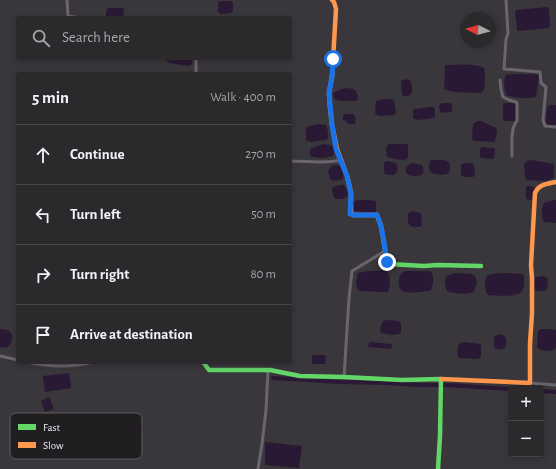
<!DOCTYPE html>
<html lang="en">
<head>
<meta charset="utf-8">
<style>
	body { margin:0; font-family:"Alegreya Sans",sans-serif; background:#373538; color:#f1f3f6 }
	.controls { position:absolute; right:12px; bottom:12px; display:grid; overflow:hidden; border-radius:4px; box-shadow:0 2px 6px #0003 }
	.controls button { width:36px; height:36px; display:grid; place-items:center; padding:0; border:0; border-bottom:1px solid #474548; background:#2b292c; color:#f1f3f6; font:20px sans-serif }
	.compass { position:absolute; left:460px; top:12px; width:36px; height:36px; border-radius:50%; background:#2b292c; box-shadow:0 2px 6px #0003; rotate:276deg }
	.stop { position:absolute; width:12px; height:12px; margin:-9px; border:3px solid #1a73e8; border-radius:50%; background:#fff }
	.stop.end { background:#1a73e8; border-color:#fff; box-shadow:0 1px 4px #0008 }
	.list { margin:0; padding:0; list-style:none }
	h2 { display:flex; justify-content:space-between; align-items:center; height:52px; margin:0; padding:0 16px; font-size:17px }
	h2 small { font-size:13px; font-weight:400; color:#a6a6a9 }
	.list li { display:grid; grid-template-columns:26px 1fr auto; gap:12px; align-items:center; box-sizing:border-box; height:60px; padding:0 16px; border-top:1px solid #474548 }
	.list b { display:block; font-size:15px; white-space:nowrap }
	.list em { font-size:13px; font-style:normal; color:#a6a6a9 }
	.icon { flex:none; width:22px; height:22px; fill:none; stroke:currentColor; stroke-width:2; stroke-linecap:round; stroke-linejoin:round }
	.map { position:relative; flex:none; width:556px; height:469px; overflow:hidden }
	.search { position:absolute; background:#2b292c; box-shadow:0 2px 6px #0003; left:16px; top:16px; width:276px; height:44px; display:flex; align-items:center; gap:10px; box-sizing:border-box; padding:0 14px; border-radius:4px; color:#a6a6a9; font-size:15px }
	.panel { position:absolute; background:#2b292c; box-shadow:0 2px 6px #0003; left:16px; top:72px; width:276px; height:292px; border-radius:4px }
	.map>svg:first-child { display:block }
	.water { fill:#2a1934 }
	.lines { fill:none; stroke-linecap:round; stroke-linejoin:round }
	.canal { stroke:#2a1934; stroke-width:4 }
	.street { stroke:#6a646e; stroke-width:3 }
	.fast { stroke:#63d668; stroke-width:4.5 }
	.slow { stroke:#ff974d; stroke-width:4.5 }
	.route { stroke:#1a73e8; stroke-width:5 }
	.key { fill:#201e21; stroke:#5e5c5f; stroke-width:1 }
	.key-label { font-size:11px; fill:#eeebf0 }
</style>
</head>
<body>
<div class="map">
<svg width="556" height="469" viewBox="0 0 556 469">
	<rect width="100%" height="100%" fill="#39373b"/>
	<path class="water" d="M 221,1 L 230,1 L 233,2 L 233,11 L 231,13 L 221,14 L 218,12 L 218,2 Z
		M 547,7 L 549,9 L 550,26 L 548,28 L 518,31 L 517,29 L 515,12 L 516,10 Z
		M 108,8 L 122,8 L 124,9 L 123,18 L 106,18 L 106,11 Z
		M 166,58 L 193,58 L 192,64 L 189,66 L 169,63 L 166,60 Z
		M 447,65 C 459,65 473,63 484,68 C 485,73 486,88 483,91 C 482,92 481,92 480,93 C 468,92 454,94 444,89 L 445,66 Z
		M 512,74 L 534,74 L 538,75 L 539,78 L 536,97 C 527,99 514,98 506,95 C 504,88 503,81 506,75 Z
		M 406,79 L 411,81 C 413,90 413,99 402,95 L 401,81 Z
		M 345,88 C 353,89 355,88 358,96 L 357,101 L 340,101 L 334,99 L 333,93 L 339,90 Z
		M 384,99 L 393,99 L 394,100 L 396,113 L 394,115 L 379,116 L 375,114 L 376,101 Z
		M 443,103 L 450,103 L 452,105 L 452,111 C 450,113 443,113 440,112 L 439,106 L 440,104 Z
		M 504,103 L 513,103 L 516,104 L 516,117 L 515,121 L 504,121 L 503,120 L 503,104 Z
		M 550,105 L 556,105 L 556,125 L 548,125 L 546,122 L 547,107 Z
		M 430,107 L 434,107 L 435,109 L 435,117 L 434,118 L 417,120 L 413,118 L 413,109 L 415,109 Z
		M 344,114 L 353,114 C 356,117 356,120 355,124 L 348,124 L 347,122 L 343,120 L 343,116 Z
		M 477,121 L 481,121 L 496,128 L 497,131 L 495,142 L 474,141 L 472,139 L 473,124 Z
		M 319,124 L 326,125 C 328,130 330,137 326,140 L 311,142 L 306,140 L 306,128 L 310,126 Z
		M 324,144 L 331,145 L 334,149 L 334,154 L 333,156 C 326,158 317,159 310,156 L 310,149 L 314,147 Z
		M 388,144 L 407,144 L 408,146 L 408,156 L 407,159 C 401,161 393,159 387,157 L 386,148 Z
		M 482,147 L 494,148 L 495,149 L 494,158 L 493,159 L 481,158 C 479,155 479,149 482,147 Z
		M 431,160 L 444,160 L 449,162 L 450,166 L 449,173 C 444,176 435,175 430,172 C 429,168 428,164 431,160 Z
		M 531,160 L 554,164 L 554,178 L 546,181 L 527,180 L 525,178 L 524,164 L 527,161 Z
		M 386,161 L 392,162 L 397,164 C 399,174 394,177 385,174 L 384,172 L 384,163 Z
		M 412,163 L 422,165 C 425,172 424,176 415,176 C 411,176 409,175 406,173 C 405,167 407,165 412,163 Z
		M 464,163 L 471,163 L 474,165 L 475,175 L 473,177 L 464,177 L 461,175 L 461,165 Z
		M 335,165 L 339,165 C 343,169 344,174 343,179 L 340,180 L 333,181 L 330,179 L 328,170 L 331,167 Z
		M 340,185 L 343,185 L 345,186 L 348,194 L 347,197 C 343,199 338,200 334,198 L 332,190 L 333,187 Z
		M 526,186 L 530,186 L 534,187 L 535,188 L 534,200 L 531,200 L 526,199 Z
		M 358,200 L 368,200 L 376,201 L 376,212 L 367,213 L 353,211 L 352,203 L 354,201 Z
		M 556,200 L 556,223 L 544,222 C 541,217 541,208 544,203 L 550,201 Z
		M 411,211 L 420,213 L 421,215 L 422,225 L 420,227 C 408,227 408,226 408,214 Z
		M 371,271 C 375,271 381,270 385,271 C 392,274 390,286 388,292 L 383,292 L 360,291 L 357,288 L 356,282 L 358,273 L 361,272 Z
		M 408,271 L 430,271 C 435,276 433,284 431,290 C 426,292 406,294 402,291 C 397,287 398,277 402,273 C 404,271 405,271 408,271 Z
		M 456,273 L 471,274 L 475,276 L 477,283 L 474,292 C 465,295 455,294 447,291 C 443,280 444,275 456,273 Z
		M 503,273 L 523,274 C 525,278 524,280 524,284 C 524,287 523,291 520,293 C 515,297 494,296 488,295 C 484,291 484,280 487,276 L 492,274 Z
		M 542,276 L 546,277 L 548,279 L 547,290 L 544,291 L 536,291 L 534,288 L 535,278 L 536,277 Z
		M 385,320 L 398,321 L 401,323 L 401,331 L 400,334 L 393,335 L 381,333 C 380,329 381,325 383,321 Z
		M 0,329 C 2,329 5,329 7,330 C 16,334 12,343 7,348 L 0,347 Z
		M 540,329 L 550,329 L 556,330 L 556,348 C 551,352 542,352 537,347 L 538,331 Z
		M 499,334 C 507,335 508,341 505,348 C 501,350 497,350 494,347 L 494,338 L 495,336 Z
		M 370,342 L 391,344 L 392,345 L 392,347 L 390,349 L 369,347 L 368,346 L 369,343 Z
		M 464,342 L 481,344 L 481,355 L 480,358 L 476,359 L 459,358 C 457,354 457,349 459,344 Z
		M 313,355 L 325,355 L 326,356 L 325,364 L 314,364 L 312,363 L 312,356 Z
		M 69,373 L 71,388 L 45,392 L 43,376 Z
		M 49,397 L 54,409 L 45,412 L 41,401 Z
		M 133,421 L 142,423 L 143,427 L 141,432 L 132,430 L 132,423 Z
		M 265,442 L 302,446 L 299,468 L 265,465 Z"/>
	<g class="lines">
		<path class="canal" d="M 273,378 L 339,382 L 387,383 L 416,385 L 447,385 L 511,389
			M 541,391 L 556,392"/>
		<path class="street" d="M 67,0 L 68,16 L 81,18
			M 506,0 L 508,34 L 506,39 L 504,69 L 540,72 L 541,83 L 546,87 L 543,120 L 545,126 L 556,127
			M 196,74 L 196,58
			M 500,80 L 501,89 L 503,97 L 509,100 L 516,102 L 517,103 L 517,121 C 510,128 512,147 512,156
			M 290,161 C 307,161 325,164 342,160
			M 0,356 L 18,360
			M 27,362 C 48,367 73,367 94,362
			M 344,377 L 349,298 L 352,271 L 385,251
			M 530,383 L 556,385
			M 258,469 L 262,444 L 266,410 L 268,370"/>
		<path class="fast" d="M 384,243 L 386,257 L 389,264 L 424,266 L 438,265 L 481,266
			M 203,362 L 209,370 L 270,370 L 300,376 L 344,377 L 402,380 L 441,379 L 440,436 L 438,469"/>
		<path class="slow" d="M 332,0 L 334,2 L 336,9 L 332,77 L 329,93 L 330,107 L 332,125 L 337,149 L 347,176 L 350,188 L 351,194 L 351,213 L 353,215 L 377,215 L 381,226 L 384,243
			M 441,379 L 530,383 L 530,344 L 532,313 L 532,279 L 531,265 L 535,193 C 539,184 547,184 556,182"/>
	</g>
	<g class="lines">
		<path class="route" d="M 333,59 L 332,77 L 329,93 L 332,125 L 336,149 L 347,176 L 351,194 L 350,214 L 353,215 L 377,215 C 384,230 384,247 387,262"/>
	</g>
	<rect x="10" y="413" width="132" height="46" rx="6" class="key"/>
	<rect x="18" y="424" width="18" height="6" fill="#63d668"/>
	<rect x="18" y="442" width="18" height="6" fill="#ff974d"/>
	<g class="key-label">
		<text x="43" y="431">Fast</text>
		<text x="43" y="449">Slow</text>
	</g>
</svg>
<div class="controls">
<button>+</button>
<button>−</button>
</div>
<svg class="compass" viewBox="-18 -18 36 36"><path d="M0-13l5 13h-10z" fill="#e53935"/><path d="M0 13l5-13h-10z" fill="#a6a6a9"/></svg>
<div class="stop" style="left:333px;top:59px"></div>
<div class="stop end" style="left:387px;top:262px"></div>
<div class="search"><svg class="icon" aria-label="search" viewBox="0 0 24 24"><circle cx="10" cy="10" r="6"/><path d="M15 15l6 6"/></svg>Search here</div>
<section class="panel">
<h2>5 min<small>Walk · 400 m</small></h2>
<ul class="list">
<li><svg class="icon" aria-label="ahead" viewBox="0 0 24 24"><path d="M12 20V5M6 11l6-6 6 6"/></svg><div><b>Continue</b></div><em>270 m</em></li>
<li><svg class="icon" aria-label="left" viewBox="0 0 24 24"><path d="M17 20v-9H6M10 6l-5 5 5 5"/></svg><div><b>Turn left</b></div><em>50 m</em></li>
<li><svg class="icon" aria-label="right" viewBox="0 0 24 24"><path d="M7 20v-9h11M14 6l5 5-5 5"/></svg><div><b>Turn right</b></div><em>80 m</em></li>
<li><svg class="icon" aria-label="arrive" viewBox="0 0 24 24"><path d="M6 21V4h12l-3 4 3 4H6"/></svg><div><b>Arrive at destination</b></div></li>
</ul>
</section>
</div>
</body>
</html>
